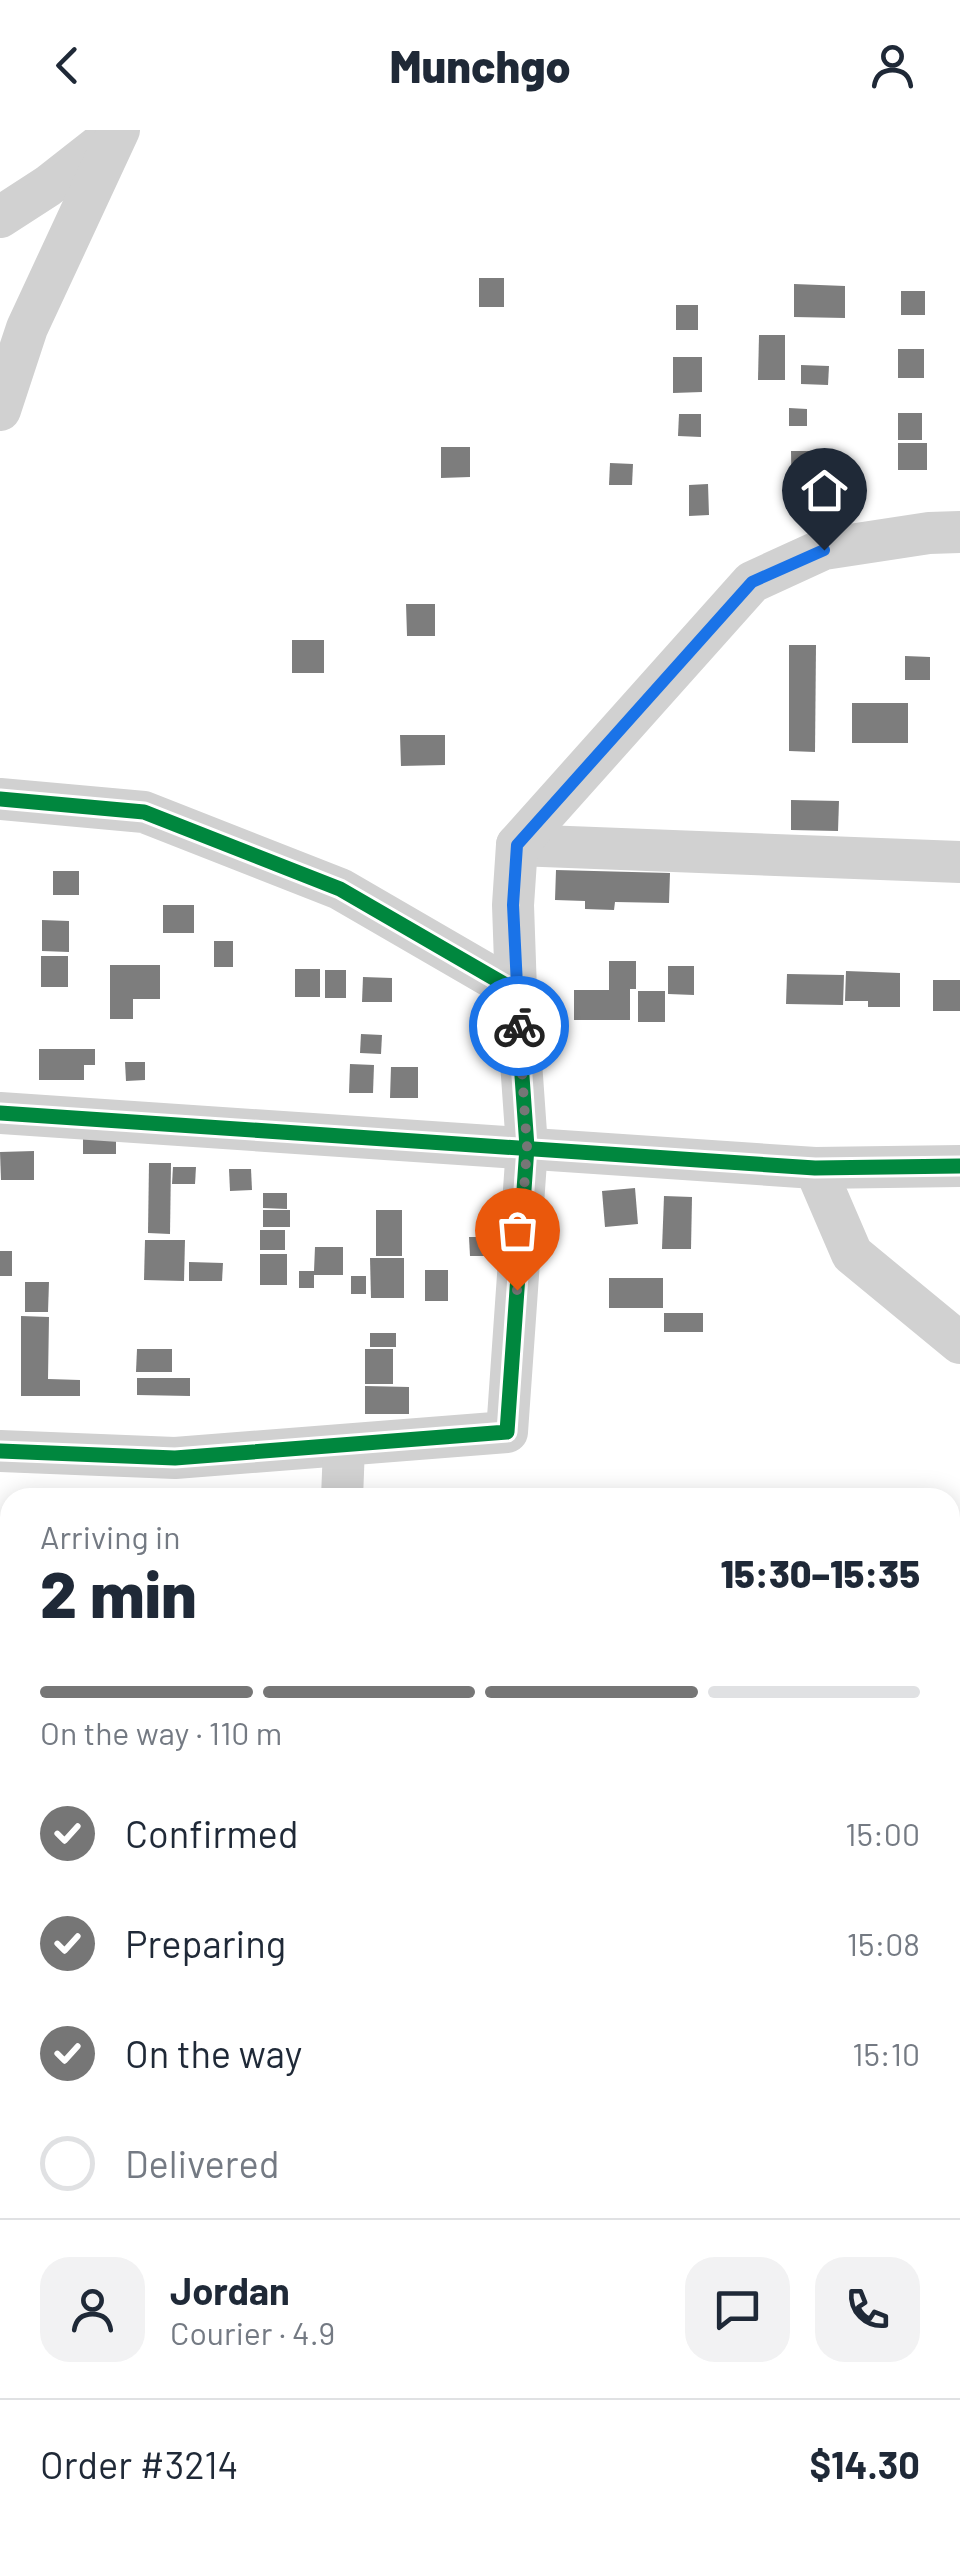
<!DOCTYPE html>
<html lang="en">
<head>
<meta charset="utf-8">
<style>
	:root { --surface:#fff; --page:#f2f2f3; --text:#1f2937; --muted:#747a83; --line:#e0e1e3; --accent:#767676 }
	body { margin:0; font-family:Barlow,sans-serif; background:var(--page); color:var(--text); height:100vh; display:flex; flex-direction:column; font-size:38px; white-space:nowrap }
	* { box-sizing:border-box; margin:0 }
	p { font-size:32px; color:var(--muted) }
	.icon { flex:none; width:55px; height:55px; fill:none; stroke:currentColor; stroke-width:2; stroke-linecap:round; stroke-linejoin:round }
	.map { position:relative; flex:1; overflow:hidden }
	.drawer { position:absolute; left:0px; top:1358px; width:960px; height:1062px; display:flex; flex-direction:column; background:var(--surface); border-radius:30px 30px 0 0; box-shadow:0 5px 25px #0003 }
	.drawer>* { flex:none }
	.pin { position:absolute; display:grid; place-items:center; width:85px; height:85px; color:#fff; margin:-102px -42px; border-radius:50% 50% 50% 0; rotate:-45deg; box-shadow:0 0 10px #0007 }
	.pin .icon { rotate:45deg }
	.courier { position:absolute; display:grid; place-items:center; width:100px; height:100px; margin:-50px; border:8px solid #1a73e8; border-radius:50%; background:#fff; color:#222; box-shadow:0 2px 12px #0007 }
	.headline em { font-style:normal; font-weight:800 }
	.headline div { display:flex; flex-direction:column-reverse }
	.headline { display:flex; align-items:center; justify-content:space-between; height:170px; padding:0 40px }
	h1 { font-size:65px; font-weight:800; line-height:75px }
	.bar { display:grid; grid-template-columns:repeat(4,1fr); gap:15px 10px; align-content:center; height:120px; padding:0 40px }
	.bar i { height:12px; border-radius:8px; background:var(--line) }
	.bar .active { background:var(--accent) }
	.bar p { grid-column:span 4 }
	.line { display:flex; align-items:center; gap:25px; padding:0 40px; border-top:2px solid var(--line) }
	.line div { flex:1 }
	.round { display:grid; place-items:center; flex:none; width:105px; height:105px; border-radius:30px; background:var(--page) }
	ol { padding:0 40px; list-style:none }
	li { display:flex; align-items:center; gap:30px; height:110px }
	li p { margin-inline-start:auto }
	li .icon { padding:10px; border-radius:50%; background:var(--accent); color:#fff; stroke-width:4 }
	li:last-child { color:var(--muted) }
	li i { width:55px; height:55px; border:5px solid var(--line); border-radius:50% }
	header { display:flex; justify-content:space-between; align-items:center; height:130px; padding:0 40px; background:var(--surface); font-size:45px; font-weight:800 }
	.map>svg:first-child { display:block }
	.building { fill:#7d7d7d }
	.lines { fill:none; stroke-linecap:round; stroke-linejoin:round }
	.minor { stroke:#d1d1d1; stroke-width:42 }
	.cycleway-casing { stroke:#fff; stroke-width:21 }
	.cycleway { stroke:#00873e; stroke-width:15 }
	.done { stroke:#767676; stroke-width:10; stroke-dasharray:0 18 }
	.route { stroke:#1a73e8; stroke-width:12 }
</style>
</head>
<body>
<header><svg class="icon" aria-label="back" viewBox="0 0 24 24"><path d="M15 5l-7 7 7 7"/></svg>Munchgo<svg class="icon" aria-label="person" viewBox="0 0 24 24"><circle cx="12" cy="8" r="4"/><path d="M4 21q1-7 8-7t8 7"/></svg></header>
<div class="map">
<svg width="960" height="2419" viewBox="0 0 960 2419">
	<rect width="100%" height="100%" fill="#fff"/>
	<!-- building -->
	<g class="building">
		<rect x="479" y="148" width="25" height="29"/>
		<path d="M794 154 845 156V188L794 187Z"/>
		<rect x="901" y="161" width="24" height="24"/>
		<rect x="676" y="175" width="22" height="25"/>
		<path d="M759 205H785V250H758Z"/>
		<rect x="898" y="219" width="26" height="29"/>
		<path d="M673 227H702V262L673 263Z"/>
		<path d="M801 235 829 236 828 255 801 254Z"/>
		<path d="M789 278 807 279V296H789Z"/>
		<rect x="898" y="283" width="24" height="27"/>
		<path d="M679 284H701V307L678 306Z"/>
		<rect x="898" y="313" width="29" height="27"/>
		<path d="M441 317H470V347L441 348Z"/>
		<path d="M791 321H818V354H841L842 381H792Z"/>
		<path d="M610 333 633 334 632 355H609Z"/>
		<path d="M708 354 709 385 689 386V355Z"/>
		<path d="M406 474H435V506H407Z"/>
		<rect x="292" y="510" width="32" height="33"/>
		<path d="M789 515H816L815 622 789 621Z"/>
		<path d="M905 526 930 527V550H905Z"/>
		<rect x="852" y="573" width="56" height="40"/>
		<path d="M400 605H445V635L401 636Z"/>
		<path d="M791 670 839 671 838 701 791 700Z"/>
		<path d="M556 740 670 743 669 773 615 772 614 780 585 779V771L555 770Z"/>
		<rect x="53" y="741" width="26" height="24"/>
		<rect x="163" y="775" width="31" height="28"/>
		<path d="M42 790 69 791V822L42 821Z"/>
		<rect x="214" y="811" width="19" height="26"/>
		<rect x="41" y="826" width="27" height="31"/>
		<path d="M609 831H636V859H630V890H574V860H609Z"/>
		<path d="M110 835H160V869H133V889H110Z"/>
		<path d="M668 836H694V865L668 864Z"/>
		<rect x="295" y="839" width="25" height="28"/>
		<rect x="325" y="840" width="21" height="28"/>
		<path d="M846 841 900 843V877H868V871H845Z"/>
		<path d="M787 844 844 845 843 875 786 874Z"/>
		<path d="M363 847 392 848V872H362Z"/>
		<rect x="933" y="850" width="27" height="31"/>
		<rect x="638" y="861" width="27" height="31"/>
		<path d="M361 904 382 905 381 924 360 923Z"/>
		<path d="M39 919H95V935H84V950H39Z"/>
		<path d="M125 932H145V950L126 951Z"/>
		<path d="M350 934 374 935 373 963H349Z"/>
		<path d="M391 937H418V968H390Z"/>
		<rect x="83" y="1009" width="33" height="15"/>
		<path d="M34 1021V1050H1L0 1022Z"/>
		<path d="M149 1033H171L170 1104 148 1103Z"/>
		<path d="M173 1037H196L195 1054H172Z"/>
		<path d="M229 1039H251L252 1060 230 1061Z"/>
		<path d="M635 1058 638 1094 605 1097 602 1061Z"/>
		<path d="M263 1063H287V1079L263 1078Z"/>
		<path d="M664 1066 692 1067 691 1119H662Z"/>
		<rect x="263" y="1080" width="27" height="17"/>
		<rect x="376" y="1080" width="26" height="46"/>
		<rect x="260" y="1100" width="25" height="20"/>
		<path d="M469 1107H488V1126H470Z"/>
		<path d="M145 1110H185L184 1151 144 1150Z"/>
		<path d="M315 1117H343V1145H314V1158H299V1141H314Z"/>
		<rect x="0" y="1121" width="12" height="25"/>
		<rect x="260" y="1124" width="27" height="31"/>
		<path d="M370 1128H404V1168H371Z"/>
		<path d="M189 1132 223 1133 222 1151H189Z"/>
		<rect x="425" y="1140" width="23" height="31"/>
		<rect x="351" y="1146" width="15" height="18"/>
		<rect x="609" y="1148" width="54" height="30"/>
		<path d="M25 1152H49L48 1182H25Z"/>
		<rect x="664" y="1183" width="39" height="19"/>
		<path d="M21 1186 49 1187 48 1249 80 1250V1266H21Z"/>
		<rect x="370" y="1203" width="26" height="14"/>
		<path d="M137 1219H172V1242H136Z"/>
		<rect x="365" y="1219" width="28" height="35"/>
		<path d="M137 1248H190V1266L137 1265Z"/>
		<path d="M365 1256 409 1257V1284H365Z"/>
		<rect x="0" y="1838" width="10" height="26"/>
		<rect x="950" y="1919" width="10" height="28"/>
		<rect x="0" y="2062" width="10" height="32"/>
		<rect x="950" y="2301" width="10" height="54"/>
	</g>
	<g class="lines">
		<!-- minor -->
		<g class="minor">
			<path d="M0 87 48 56 113 5"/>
			<path d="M0 280 27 198 119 0"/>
			<path d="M0 669 144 682 340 759 516 861 527 1017 507 1302 175 1328 0 1321"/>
			<path d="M517 715 960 732"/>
			<path d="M516 861 513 775 517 715 752 452 824 419 929 403 960 402"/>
			<path d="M0 983 815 1038 960 1036"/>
			<path d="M815 1038 852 1124 960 1213"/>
			<path d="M342 1368 344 1317"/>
			<path d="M0 1545 10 1546"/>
			<path d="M950 1580H960"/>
			<path d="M0 1750 10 1751"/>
			<path d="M950 1797 960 1798"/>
			<path d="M0 1979H10"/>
			<path d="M950 2020 960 2021"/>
			<path d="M0 2195H10"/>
			<path d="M950 2245H960"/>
			<path d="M326 2410V2419"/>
		</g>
		<!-- cycleway casing -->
		<g class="cycleway-casing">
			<g id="cycleway">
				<path d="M0 669 144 682 340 759 516 861 527 1017 507 1302 175 1328 0 1321"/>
				<path d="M0 983 815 1038 960 1036"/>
			</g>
		</g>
		<!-- cycleway -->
		<use href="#cycleway" class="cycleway"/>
	</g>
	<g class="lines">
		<!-- done -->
		<path class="done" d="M517 1160 527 1017 519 896"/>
		<!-- route -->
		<path class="route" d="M519 896 513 775 517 715 752 452 824 420"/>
	</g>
</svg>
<div class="pin" style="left:517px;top:1160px;background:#ea580c"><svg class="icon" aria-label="bag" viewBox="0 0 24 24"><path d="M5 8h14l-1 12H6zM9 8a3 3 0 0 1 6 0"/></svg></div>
<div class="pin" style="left:824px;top:420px;background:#1f2937"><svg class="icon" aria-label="home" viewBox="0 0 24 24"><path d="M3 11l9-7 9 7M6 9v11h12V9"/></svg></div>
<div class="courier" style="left:519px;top:896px"><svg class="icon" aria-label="bike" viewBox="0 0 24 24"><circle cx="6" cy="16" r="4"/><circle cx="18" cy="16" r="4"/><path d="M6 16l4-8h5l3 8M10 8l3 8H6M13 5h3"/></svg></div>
<section class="drawer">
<div class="headline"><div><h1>2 min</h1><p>Arriving in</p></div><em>15:30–15:35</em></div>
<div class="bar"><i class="active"></i><i class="active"></i><i class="active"></i><i></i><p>On the way · 110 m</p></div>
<ol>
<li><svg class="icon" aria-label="check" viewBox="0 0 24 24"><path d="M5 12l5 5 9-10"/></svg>Confirmed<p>15:00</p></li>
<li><svg class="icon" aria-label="check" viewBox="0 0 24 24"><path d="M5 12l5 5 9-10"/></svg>Preparing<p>15:08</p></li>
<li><svg class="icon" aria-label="check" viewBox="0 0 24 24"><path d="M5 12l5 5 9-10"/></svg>On the way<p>15:10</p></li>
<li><i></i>Delivered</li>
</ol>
<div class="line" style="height:180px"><a class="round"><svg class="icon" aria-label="person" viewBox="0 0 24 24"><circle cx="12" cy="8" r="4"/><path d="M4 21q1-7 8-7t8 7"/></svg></a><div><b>Jordan</b><p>Courier · 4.9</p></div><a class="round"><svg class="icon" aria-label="chat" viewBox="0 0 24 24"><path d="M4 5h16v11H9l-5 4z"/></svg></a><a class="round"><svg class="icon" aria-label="phone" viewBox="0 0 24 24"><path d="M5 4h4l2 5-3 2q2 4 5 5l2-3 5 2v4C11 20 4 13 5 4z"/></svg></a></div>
<div class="line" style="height:130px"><div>Order #3214</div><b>$14.30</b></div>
</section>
</div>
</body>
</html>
